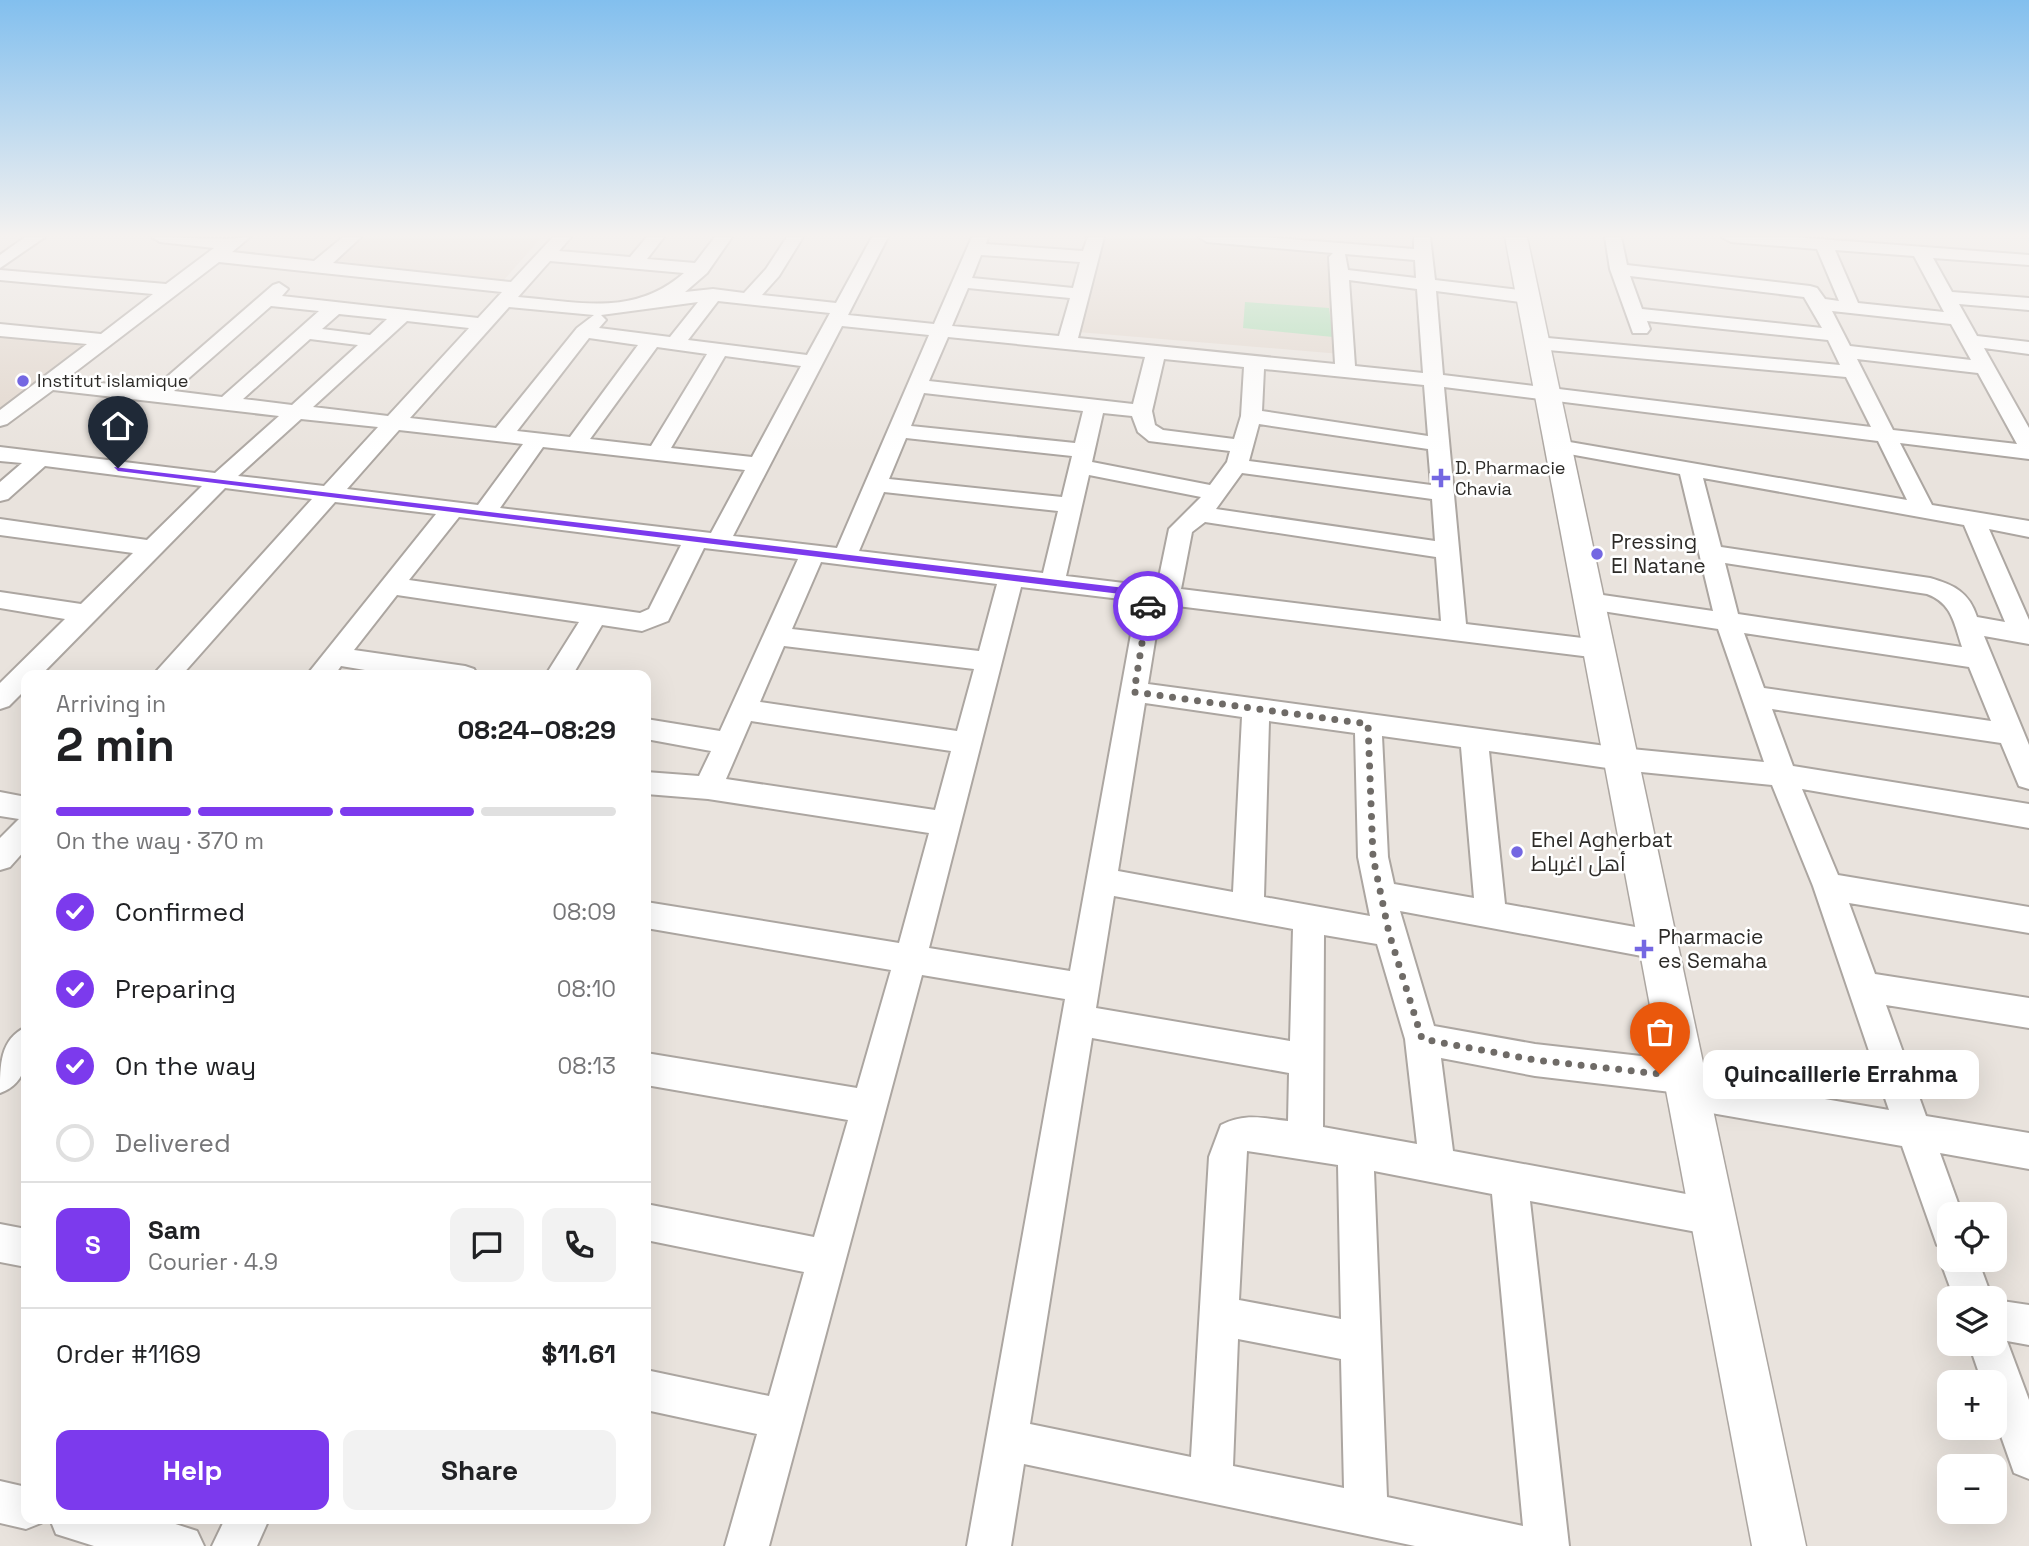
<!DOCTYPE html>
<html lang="en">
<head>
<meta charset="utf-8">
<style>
	:root { --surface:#fff; --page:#f2f2f2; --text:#202124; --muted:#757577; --line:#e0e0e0; --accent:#7c3aed }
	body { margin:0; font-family:"Space Grotesk",Cairo,sans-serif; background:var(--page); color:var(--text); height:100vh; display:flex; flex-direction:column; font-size:26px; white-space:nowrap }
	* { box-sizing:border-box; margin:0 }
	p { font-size:23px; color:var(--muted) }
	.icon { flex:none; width:38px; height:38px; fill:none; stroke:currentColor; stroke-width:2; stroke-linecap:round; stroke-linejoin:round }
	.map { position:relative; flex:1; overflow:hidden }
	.drawer { position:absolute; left:21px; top:670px; width:630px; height:854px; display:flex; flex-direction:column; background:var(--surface); border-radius:14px; box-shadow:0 7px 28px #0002 }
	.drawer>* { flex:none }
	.fabs { position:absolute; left:1937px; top:1202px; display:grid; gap:14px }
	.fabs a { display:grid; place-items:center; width:70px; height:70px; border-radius:14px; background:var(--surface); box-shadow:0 7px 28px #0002; font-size:35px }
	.pin { position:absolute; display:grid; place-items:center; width:60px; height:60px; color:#fff; margin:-72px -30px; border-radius:50% 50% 50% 0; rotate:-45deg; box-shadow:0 0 7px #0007 }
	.pin .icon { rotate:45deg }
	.courier { position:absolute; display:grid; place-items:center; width:70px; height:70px; margin:-35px; border:5px solid #7c3aed; border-radius:50%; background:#fff; color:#222; box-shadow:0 2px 9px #0007 }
	.bubble { position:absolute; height:49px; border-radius:14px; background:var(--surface); box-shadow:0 7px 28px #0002; font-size:23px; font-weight:700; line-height:49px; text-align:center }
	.overview em { font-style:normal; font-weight:700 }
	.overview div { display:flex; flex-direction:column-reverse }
	.overview { display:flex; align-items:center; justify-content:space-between; height:119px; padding:0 35px }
	h1 { font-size:46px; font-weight:700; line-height:52px }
	.bar { display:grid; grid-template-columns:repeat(4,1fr); gap:10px 7px; align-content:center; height:84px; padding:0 35px }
	.bar i { height:9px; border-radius:5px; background:var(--line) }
	.bar .current { background:var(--accent) }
	.bar p { grid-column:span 4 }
	.line { display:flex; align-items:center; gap:18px; padding:0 35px; border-top:2px solid var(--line) }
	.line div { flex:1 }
	.round { display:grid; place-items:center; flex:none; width:74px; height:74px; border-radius:14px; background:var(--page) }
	ol { padding:0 35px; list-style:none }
	li { display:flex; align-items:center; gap:21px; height:77px }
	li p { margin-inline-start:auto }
	li .icon { padding:7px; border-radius:50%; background:var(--accent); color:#fff; stroke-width:4 }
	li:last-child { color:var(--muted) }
	li i { width:38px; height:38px; border:4px solid var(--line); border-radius:50% }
	.cta { display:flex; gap:14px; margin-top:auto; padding:14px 35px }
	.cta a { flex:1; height:80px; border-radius:14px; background:var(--accent); color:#fff; font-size:28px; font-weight:700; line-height:80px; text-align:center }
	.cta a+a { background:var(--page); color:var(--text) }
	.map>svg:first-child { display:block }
	.built { fill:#e1d6cc }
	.green { fill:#a6dbb0 }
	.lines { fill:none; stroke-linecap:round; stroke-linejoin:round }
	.minor-casing { stroke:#aca6a1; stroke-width:4 }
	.tertiary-casing { stroke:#aca6a1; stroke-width:3 }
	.minor { fill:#fff; fill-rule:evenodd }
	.tertiary { fill:#fff; fill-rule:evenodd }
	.route { fill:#7c3aed }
	.done { stroke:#6f6b67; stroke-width:7; stroke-dasharray:0 12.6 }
	.poi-dot { fill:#7467e2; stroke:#fff; stroke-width:2.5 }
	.labels { text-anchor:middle; stroke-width:5; stroke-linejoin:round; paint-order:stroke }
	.far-poi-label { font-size:18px; fill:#2d2b28; stroke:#fff; text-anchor:start }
	.poi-label { font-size:21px; fill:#2d2b28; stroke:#fff; text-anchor:start }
</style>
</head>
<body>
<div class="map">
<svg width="2029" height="1546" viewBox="0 0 2029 1546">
	<rect width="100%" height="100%" fill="#e9e3dd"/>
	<!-- built -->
	<g class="built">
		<path d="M356 237H542L503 281 329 260Z"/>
		<path d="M1099 237H1176L1336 248 1341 354 1078 332Z"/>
		<path d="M0 335 92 344 0 417Z"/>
	</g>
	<!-- green -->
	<path class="green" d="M1245 302 1329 308 1333 337 1243 328Z"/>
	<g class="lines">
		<!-- minor casing -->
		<g class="minor-casing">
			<g id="minor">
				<path d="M25 237H45L0 268V255Z"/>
				<path d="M152 237 227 239 250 237 232 252 314 261 343 237H361L333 263 511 282 553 237H571L559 251 630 257 647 237H664L647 259 695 263 715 237H732L707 273 685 292 713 289 744 293 766 269 787 237H803L779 276 762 295 836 303 872 237H888L848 315 934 324 972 237H988L986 244 1083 251 1088 237H1104L1078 338 1335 364 1329 257 1333 253 1207 242 1199 237H1264L1414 249V237H1430L1435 280 1528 291 1537 297 1528 303 1436 291 1443 375 1871 427 1846 377 1537 349 1527 343 1537 337 1840 365 1828 340 1647 321 1650 329 1647 333H1633L1610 269 1605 237H1621L1627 265 1810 286 1817 288 1825 299 1839 301 1817 249 1731 242 1722 237H1793L2029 255V265L1933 258 1952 292 2029 298V310L1959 304 1977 336 2029 342V354L1984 348 2029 428V459L1900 443 1932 505 2029 521V537L1989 529 2029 620V644L1984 636 2029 745V789L2019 786 2001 743 1772 709 1793 766 2029 804V828L1802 789 1838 875 2029 907V933L1849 903 1875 974 2029 998V1028L1886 1005 1926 1116 2029 1133V1169L1940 1153 1962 1214H1950V1260H1978L1992 1298H1954L1940 1260 1945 1248 1937 1245 1902 1146 1688 1109 1676 1104 1671 1092 1535 1076 1441 1058 1453 1151 1713 1199 1726 1204 1731 1217 1726 1230 1713 1235 1530 1201 1569 1546H1415L1024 1464 1011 1546H967L1065 999 922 975 769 1546H725L757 1434 646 1410V1370L769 1396 804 1272 646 1240V1204L814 1237 848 1120 646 1085V1053L857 1088 891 970 646 928V902L899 943 929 833 708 799 646 794V772L699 776 711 751 646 739V719L720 731 798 559 704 548 668 621 642 631 602 625 572 676H545L579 622 397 595 354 650 465 666 474 669 478 676H401L341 666 334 676H306L436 514 335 502 181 676H152L312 499 225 488 40 676H26V689L9 706 0 709V683L65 619 0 608V592L81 604 133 553 0 535V519L147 540 202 486 45 466 8 499 0 501V482L22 463 0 461V447L215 473 279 416 53 390 7 424 0 426V410L87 344 0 336V324L101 334 153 294 0 280V270L166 284 214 248 160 242ZM1835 250 1914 256 1944 312 1858 303ZM1345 254 1415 260 1416 278 1348 270ZM981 255 1080 262 1073 288 972 278ZM550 261 684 273C634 317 579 302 518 297ZM219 262 502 292 478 318 282 296 288 289 279 283 273 285 153 389 66 379ZM1630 276 1804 297 1822 328 1642 309ZM1349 280 1417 289 1423 373 1355 366ZM968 288 1070 298 1059 336 952 326ZM718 301 830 313 807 355 688 340ZM698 302 670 337 599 328 606 320 601 315ZM271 306 319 311 222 397 174 391ZM509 307 594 315 577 328 496 428 410 418ZM1832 311 1951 324 1971 360 1850 346ZM339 314 387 319 370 335 322 329ZM407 321 469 328 388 416 313 407ZM842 326 929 335 837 548 733 536ZM948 337 1145 357 1133 404 929 381ZM589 338 638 345 570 437 517 431ZM310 339 358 345 292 405 243 399ZM657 347 707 354 651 446 590 439ZM725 356 801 366 752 457 671 448ZM1164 359 1244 367 1241 416 1234 439 1163 430 1155 425 1152 411ZM1857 359 1978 373 2017 444 1893 430ZM1264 369 1424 385 1428 436 1262 411ZM1444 387 1878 441 1907 500 1558 440 1547 446 1558 452 1680 474 1713 611 1589 593 1580 595 1577 601 1580 607 1589 609 1718 629 1764 762 1621 748 1148 684 1161 604 1599 658 1608 655 1612 649 1608 643 1599 640 1466 624ZM924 393 1083 411 1075 443 911 426ZM1103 413 1132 416 1138 432 1149 441 1230 451 1227 462 1210 485 1092 462ZM301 419 378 427 324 486 238 476ZM1259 424 1428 449 1431 485 1249 461ZM399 430 523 444 478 505 347 489ZM906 438 1072 456 1062 497 889 479ZM543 447 745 470 711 533 500 508ZM1242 473 1432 499 1435 541 1216 509ZM1089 475 1201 497 1169 529 1157 587 1066 576ZM1703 478 1964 525 2005 622 1977 617C1969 592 1954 585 1930 578L1721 547ZM884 492 1058 511 1043 573 859 551ZM459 517 681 545 649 609 640 613 409 580ZM1205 522 1436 557 1441 621 1181 589 1192 532ZM821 562 997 584 979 651 792 629ZM1725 563 1927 594C1952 603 1954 623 1962 647L1738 614ZM1021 587 1137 601 1070 971 929 948ZM1744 633 1969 667 1991 721 1764 688ZM784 646 974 669 957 731 760 702ZM1145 703 1242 717 1233 892 1118 871ZM751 721 951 751 935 810 726 779ZM1269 721 1355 733 1358 857 1370 916 1264 897ZM1382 736 1461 747 1474 898 1394 884 1388 857ZM1489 751 1621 770 1772 785 1813 886 1889 1110 1702 1078 1697 1065 1685 1061 1535 1044 1434 1026 1400 911 1658 959 1669 955 1674 945 1669 935 1658 931 1505 904ZM1114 896 1293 929 1290 1041 1096 1008ZM1324 935 1377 944 1405 1039 1417 1144 1323 1127ZM1092 1038 1289 1073 1288 1121C1262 1118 1245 1113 1221 1125L1209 1157 1191 1457 1030 1424ZM1247 1151 1338 1165 1341 1319 1239 1300ZM1374 1171 1492 1194 1523 1526 1387 1497ZM1238 1339 1341 1359 1344 1488 1233 1466Z"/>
				<path d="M0 792 26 797V849L10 867 0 870V838L19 819 0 816Z"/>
				<path d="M26 1027C27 1055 30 1082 0 1093 0 1065 0 1039 26 1027Z"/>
				<path d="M0 1224 26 1229V1267L0 1262Z"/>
				<path d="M1995 1300 2029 1305V1345L2007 1341 2029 1400V1479L2014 1473 1995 1419V1382H1982L1969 1344H1995Z"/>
				<path d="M0 1481 26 1487V1519H43L41 1523 26 1529 0 1523Z"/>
				<path d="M50 1519H160L197 1531 204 1546H94L56 1534Z"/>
				<path d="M225 1519H269L257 1546H212Z"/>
			</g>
		</g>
		<!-- tertiary casing -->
		<g class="tertiary-casing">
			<path id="tertiary" d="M1505 237H1527L1806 1546H1752Z"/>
		</g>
		<!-- minor -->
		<use href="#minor" class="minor"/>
		<!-- tertiary -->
		<use href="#tertiary" class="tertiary"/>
	</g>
	<!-- sky -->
	<linearGradient id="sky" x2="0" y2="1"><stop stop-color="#82bfee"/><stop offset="0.52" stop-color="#f5f2f0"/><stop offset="1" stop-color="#f5f2f0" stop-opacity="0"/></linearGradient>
	<rect width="2029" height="453" fill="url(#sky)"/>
	<!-- route -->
	<path class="route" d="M114 467 1150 591 1155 594 1153 606 1148 609 1143 606 1145 597 118 471Z"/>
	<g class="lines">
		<!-- done -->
		<path class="done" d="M1148 606 1134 692 1368 724 1373 857 1389 933 1422 1039 1535 1060 1660 1074"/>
	</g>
	<!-- markers -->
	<g class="poi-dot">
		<circle cx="23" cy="381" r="7"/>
		<path d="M1437.5 467.5h7v7h7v7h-7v7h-7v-7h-7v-7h7z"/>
		<circle cx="1597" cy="554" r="7"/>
		<circle cx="1517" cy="852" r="7"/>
		<path d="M1640.5 938.5h7v7h7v7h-7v7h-7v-7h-7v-7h7z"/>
	</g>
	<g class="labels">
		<!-- far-poi labels -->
		<g class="far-poi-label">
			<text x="37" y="387">Institut islamique</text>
			<text x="1455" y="474">D. Pharmacie<tspan x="1455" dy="21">Chavia</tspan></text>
		</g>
		<!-- poi labels -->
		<g class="poi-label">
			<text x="1611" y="549">Pressing<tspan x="1611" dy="24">El Natane</tspan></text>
			<text x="1531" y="847">Ehel Agherbat<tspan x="1531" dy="24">أهل اغرباط</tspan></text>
			<text x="1658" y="944">Pharmacie<tspan x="1658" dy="24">es Semaha</tspan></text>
		</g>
	</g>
</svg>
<div class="fabs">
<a><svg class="icon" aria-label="locate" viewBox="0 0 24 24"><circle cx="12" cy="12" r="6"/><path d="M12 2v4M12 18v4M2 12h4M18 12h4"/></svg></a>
<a><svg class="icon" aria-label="layers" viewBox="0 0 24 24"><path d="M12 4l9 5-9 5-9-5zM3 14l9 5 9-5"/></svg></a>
<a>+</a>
<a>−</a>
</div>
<div class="pin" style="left:1660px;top:1074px;background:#ea580c"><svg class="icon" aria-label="bag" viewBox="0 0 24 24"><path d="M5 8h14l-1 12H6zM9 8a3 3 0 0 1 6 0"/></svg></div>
<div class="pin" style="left:118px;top:468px;background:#1f2937"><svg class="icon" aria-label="home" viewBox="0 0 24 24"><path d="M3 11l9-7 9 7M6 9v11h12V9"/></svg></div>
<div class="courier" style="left:1148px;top:606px"><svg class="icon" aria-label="car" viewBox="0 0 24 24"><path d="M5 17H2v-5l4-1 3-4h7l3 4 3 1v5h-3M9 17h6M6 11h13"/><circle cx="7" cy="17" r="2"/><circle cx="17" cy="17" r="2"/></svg></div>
<div class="bubble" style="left:1703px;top:1050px;width:276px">Quincaillerie Errahma</div>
<section class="drawer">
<div class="overview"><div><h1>2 min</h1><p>Arriving in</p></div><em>08:24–08:29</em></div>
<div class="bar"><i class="current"></i><i class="current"></i><i class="current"></i><i></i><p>On the way · 370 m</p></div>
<ol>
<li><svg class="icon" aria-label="check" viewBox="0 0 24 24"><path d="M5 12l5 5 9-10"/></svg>Confirmed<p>08:09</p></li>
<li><svg class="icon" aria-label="check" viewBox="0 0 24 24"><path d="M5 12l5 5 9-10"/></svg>Preparing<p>08:10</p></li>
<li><svg class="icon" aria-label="check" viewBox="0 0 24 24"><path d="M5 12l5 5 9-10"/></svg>On the way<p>08:13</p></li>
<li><i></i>Delivered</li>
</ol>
<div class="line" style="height:126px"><b class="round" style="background:var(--accent);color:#fff">S</b><div><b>Sam</b><p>Courier · 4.9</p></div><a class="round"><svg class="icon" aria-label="chat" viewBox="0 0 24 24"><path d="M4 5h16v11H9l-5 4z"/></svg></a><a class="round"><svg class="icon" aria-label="phone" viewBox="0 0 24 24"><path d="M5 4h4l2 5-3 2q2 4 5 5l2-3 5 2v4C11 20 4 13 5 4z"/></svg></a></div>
<div class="line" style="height:91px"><div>Order #1169</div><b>$11.61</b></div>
<div class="cta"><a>Help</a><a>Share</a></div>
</section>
</div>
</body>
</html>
